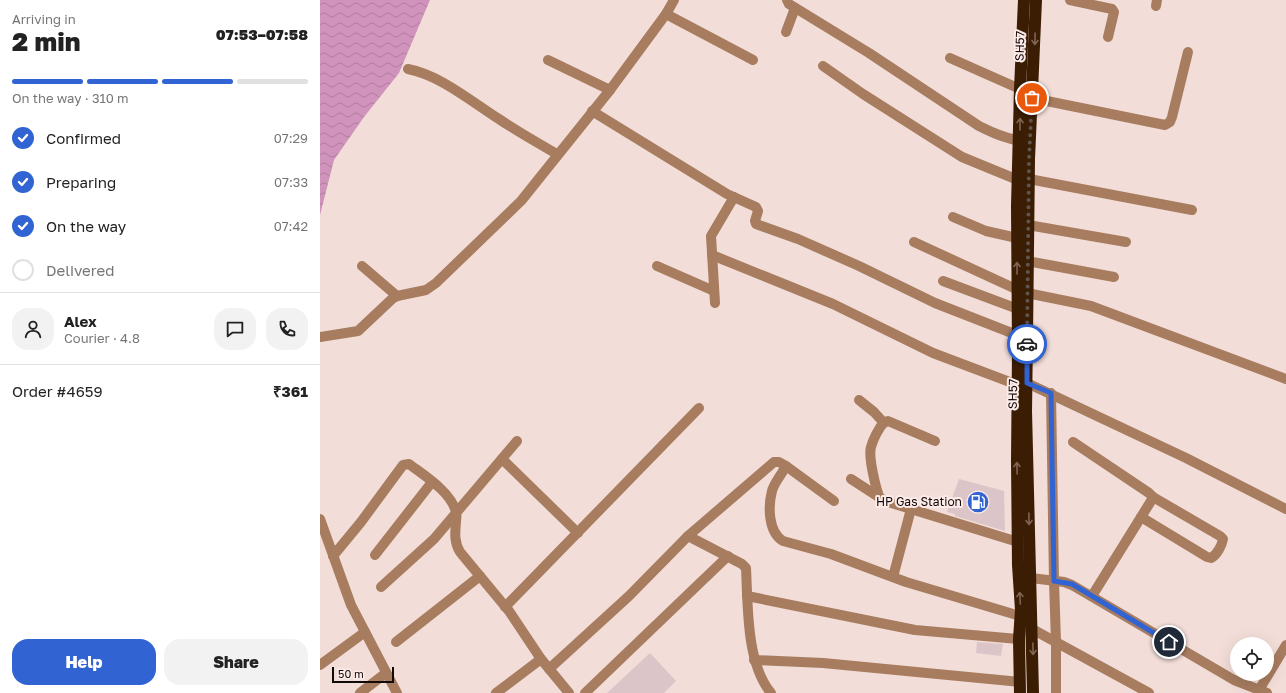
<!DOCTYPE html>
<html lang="en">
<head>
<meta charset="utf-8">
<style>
	:root { --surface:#fff; --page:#f2f2f2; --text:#222; --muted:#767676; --line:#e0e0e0; --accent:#3163d2 }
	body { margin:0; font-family:"Golos Text",sans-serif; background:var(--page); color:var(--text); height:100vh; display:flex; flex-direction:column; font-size:15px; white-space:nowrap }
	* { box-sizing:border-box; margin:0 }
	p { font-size:13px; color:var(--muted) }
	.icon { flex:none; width:22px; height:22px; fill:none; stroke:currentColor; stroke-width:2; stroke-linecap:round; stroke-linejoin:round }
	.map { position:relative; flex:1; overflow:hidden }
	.side { display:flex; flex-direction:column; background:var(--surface); width:320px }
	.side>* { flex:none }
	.tools { position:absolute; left:910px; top:637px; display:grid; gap:8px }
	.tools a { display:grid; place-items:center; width:44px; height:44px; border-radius:50%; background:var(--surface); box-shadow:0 4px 16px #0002; font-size:20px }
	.scale { position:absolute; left:12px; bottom:10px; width:62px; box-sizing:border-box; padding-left:4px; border:2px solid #110a09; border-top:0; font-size:11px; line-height:14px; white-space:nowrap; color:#110a09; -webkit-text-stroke:3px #fcebe8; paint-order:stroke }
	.pin { position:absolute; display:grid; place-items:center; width:34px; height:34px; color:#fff; margin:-17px; border:2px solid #fff; border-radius:50%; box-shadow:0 1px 4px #0007 }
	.courier { position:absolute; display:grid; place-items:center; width:40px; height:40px; margin:-20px; border:3px solid #3163d2; border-radius:50%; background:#fff; color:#222; box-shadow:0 1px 5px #0007 }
	.head em { font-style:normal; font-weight:800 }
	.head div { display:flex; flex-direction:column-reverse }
	.head { display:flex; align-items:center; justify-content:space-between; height:68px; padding:0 12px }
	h1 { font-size:26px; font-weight:800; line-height:30px }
	.bar { display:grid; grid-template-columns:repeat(4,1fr); gap:6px 4px; align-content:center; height:48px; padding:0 12px }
	.bar i { height:5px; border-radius:3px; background:var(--line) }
	.bar .current { background:var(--accent) }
	.bar p { grid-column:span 4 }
	.line { display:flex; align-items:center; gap:10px; padding:0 12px; border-top:1px solid var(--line) }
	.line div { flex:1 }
	.round { display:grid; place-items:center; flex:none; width:42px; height:42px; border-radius:16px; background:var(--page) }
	ol { padding:0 12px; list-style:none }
	li { display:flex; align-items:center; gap:12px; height:44px }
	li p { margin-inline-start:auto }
	li .icon { padding:4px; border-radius:50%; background:var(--accent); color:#fff; stroke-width:4 }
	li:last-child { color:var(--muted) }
	li i { width:22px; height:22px; border:2px solid var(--line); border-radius:50% }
	.action { display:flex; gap:8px; margin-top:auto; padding:8px 12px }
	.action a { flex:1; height:46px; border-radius:16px; background:var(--accent); color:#fff; font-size:16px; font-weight:800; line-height:46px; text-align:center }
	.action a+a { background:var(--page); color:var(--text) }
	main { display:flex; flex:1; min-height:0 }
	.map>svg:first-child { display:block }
	.water { fill:url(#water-waves) }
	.building { fill:#dbc5c9 }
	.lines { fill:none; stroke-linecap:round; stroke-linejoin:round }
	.minor { stroke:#a77c5f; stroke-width:10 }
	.highway { stroke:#3b1d03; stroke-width:12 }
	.oneway { stroke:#7f6553 }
	.done { stroke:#605451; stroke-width:4; stroke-dasharray:0 7.2 }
	.route { stroke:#3163d2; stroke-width:5 }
	.labels { text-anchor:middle; stroke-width:4; stroke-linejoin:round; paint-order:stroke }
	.street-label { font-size:12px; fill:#110a09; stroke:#fcebe8 }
	.poi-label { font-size:12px; fill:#110a09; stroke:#fcebe8; text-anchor:end }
</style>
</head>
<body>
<main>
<section class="side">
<div class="head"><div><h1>2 min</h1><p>Arriving in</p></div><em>07:53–07:58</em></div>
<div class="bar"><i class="current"></i><i class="current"></i><i class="current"></i><i></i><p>On the way · 310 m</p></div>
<ol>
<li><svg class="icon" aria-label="check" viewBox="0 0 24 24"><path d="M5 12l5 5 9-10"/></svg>Confirmed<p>07:29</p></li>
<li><svg class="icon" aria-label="check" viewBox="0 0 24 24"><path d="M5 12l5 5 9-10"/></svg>Preparing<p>07:33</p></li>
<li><svg class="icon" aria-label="check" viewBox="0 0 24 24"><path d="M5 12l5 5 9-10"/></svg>On the way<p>07:42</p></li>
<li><i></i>Delivered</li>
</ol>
<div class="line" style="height:72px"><a class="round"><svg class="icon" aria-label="person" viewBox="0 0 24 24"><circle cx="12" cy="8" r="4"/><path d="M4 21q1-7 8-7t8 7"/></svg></a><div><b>Alex</b><p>Courier · 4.8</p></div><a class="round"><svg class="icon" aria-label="chat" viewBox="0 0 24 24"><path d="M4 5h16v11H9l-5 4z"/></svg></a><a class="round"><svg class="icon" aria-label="phone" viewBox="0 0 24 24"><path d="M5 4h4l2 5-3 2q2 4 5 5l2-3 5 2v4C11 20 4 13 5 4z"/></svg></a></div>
<div class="line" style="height:52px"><div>Order #4659</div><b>₹361</b></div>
<div class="action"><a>Help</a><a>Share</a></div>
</section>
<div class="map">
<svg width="966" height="693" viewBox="0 0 966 693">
	<defs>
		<pattern id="water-waves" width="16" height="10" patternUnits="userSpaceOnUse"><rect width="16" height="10" fill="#d093bc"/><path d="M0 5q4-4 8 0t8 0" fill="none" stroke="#b27da0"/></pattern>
	</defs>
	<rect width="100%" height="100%" fill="#f2ddd8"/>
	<!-- water -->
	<path class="water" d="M0 0H110L79 73 44 117 14 160 0 215Z"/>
	<!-- building -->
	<g class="building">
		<path d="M639 479 684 491 685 531 635 516V514L627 512Z"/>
		<path d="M657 642 683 644 681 656 656 653Z"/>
		<path d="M330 653 356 681 344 693H287Z"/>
	</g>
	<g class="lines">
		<!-- minor -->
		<g class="minor">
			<path d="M467 0 469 4 549 53 659 126C673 133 690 141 706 141"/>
			<path d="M750 0 792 9 794 12 788 37"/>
			<path d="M836 6 837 0"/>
			<path d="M346 14 433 60"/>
			<path d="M466 32 475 8"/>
			<path d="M630 58 700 89"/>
			<path d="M228 60 290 90"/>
			<path d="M503 66 543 94 642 157 698 180"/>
			<path d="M88 69C120 75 152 102 179 119 198 132 218 143 237 154"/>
			<path d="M712 98 845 125 850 122 852 117 868 52"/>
			<path d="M272 111 407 194 436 207 438 211 435 221 436 224 478 239 539 266 615 303 697 335"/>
			<path d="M709 179 872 210"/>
			<path d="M633 217 666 231 697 238"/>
			<path d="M708 225 806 242"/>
			<path d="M594 242 698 290"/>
			<path d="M392 255 513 304 613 353 698 385"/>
			<path d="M707 261 794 277"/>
			<path d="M42 266 77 296"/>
			<path d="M337 266 394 291"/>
			<path d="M623 281 698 309"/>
			<path d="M707 293 771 306 966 379"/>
			<path d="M395 303 391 236 414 197"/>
			<path d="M0 337 38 331 72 299 77 296 106 290 116 283 201 201 290 90 346 14 354 0"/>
			<path d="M707 383 866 458 966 509"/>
			<path d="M731 393 734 581 736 642V693"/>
			<path d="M539 400 554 412 564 423"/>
			<path d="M753 442 829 493 833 497 831 501 772 596"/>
			<path d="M182 459 258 533"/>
			<path d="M466 466C462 474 454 483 452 491 448 506 448 532 463 541L511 554 586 582 700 616"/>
			<path d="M531 479 565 501 698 542"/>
			<path d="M560 499C556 489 548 457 551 447 553 439 559 428 564 422L568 421 615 441"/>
			<path d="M821 517 887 557 891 558C897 555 902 545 903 539L900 536 833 497"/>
			<path d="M0 519 31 605 77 693"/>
			<path d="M368 536 422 564 426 568C428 605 426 663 451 693"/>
			<path d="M55 555 112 482"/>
			<path d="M13 556 41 522 83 465 89 464C105 476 131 492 136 512 137 515 136 519 136 522 135 533 134 542 140 552L189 611 221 659 249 693"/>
			<path d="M573 577 591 509"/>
			<path d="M711 578 744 582 752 585 914 680 947 693"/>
			<path d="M61 587 114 539 197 441"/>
			<path d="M427 596 595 630 699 639"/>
			<path d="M185 607 379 408"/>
			<path d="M712 629 829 693"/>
			<path d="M76 642 160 576"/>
			<path d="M434 660 503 663 700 682"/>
			<path d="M0 665 45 632"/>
			<path d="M229 669 309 596 368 536 454 462H459L466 466 514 501"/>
			<path d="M939 690 966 645"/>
			<path d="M40 693 66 673"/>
			<path d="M176 693 221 659"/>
			<path d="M265 693 408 556"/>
		</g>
		<!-- highway -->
		<g class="highway">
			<path d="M700 693 699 639 701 610 698 565 697 461 698 351 697 206 700 89 704 0"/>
			<path d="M713 693 706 411 707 337 709 159 716 0"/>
		</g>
	</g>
	<!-- one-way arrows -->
	<defs><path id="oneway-shaft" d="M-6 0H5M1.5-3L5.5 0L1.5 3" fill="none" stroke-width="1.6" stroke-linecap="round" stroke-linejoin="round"/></defs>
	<g class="oneway">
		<use href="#oneway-shaft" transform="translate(715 39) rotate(91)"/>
		<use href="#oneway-shaft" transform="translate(700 124) rotate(-89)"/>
		<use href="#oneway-shaft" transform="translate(697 268) rotate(-90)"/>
		<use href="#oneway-shaft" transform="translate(697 468) rotate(-91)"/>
		<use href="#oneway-shaft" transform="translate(709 519) rotate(89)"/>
		<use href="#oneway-shaft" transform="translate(700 598) rotate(-93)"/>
		<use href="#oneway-shaft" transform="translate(713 649) rotate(89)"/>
	</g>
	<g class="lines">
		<!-- done -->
		<path class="done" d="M707 344 709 159 712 98"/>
		<!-- route -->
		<path class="route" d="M707 344V383L731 393 734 581 752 584 849 642"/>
	</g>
	<!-- icons -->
	<defs>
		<g id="fuel-disc" transform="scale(1.15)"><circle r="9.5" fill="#3163d2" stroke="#fcebe8"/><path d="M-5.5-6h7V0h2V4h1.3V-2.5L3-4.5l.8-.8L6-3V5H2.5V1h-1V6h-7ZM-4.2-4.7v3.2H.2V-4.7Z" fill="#fff"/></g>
	</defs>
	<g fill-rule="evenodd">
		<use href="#fuel-disc" x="658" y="502"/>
	</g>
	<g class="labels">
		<!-- street labels -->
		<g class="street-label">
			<text transform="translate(700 46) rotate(-88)" y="4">SH57</text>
			<text transform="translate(693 394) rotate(-89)" y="4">SH57</text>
		</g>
		<!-- poi labels -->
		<g class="poi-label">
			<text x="642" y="506">HP Gas Station</text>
		</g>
	</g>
</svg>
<div class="tools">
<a><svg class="icon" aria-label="locate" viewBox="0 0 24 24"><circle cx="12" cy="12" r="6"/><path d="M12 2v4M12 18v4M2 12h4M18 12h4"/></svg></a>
</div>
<div class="scale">50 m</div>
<div class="pin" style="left:712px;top:98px;background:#ea580c"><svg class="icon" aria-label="bag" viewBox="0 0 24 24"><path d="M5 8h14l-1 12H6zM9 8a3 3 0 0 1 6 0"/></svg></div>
<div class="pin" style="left:849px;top:642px;background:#1f2937"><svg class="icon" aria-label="home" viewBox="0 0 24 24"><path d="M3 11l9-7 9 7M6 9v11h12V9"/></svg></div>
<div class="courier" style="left:707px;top:344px"><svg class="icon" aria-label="car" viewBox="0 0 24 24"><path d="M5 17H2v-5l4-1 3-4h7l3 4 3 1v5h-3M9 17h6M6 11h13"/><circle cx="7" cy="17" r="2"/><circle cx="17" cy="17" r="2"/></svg></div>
</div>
</main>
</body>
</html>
